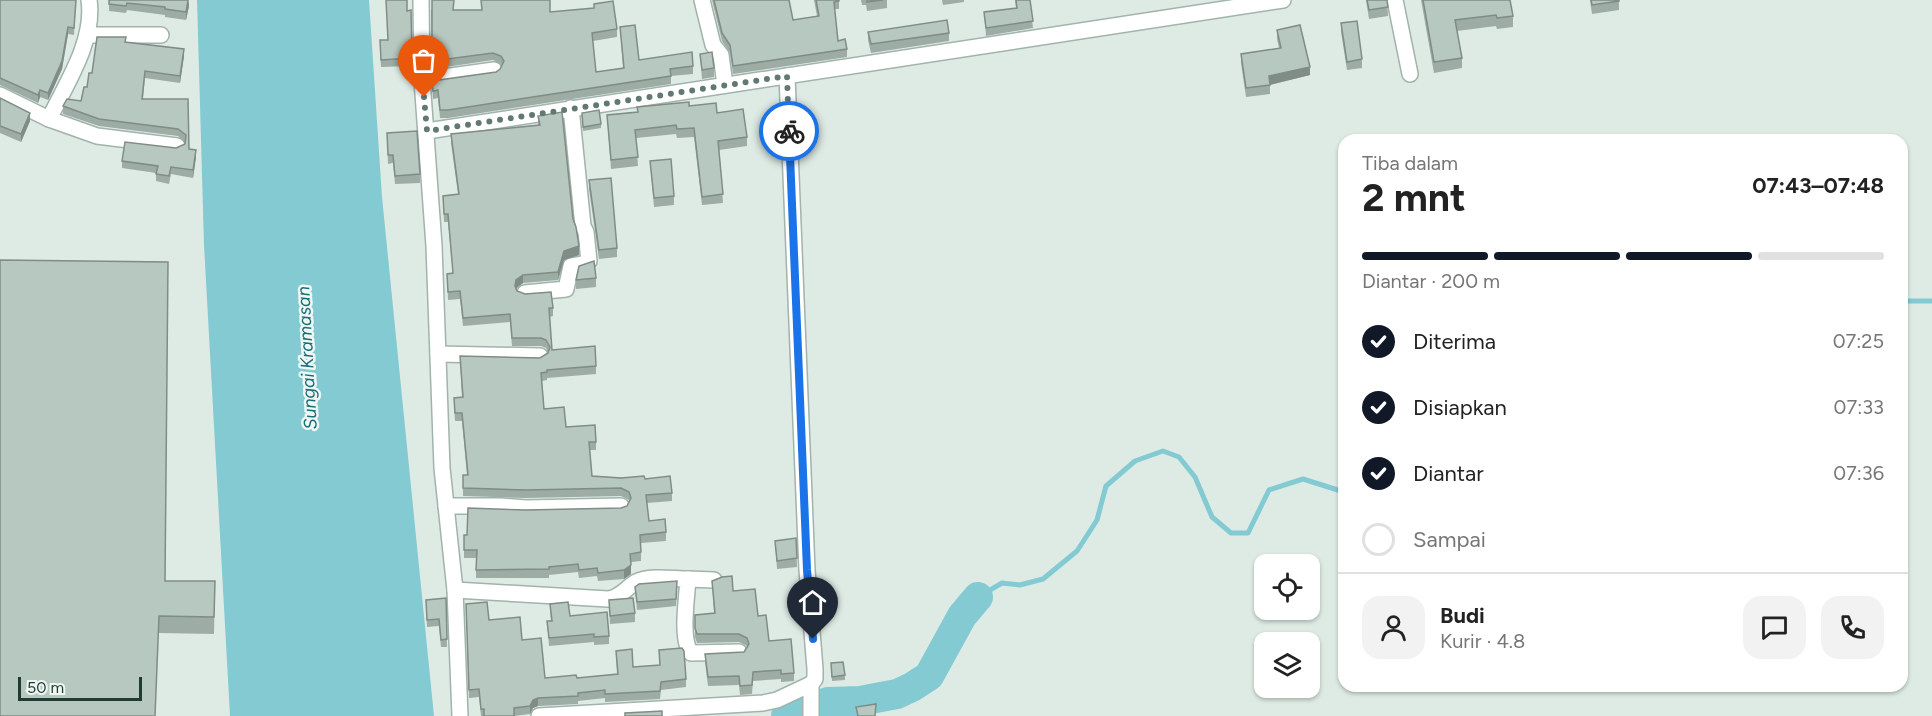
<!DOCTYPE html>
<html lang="id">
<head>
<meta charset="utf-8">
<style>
	:root { --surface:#fff; --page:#f2f2f2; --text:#222; --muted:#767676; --line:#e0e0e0; --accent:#111827 }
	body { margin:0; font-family:Figtree,sans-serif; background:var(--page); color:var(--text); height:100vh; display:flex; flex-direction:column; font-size:22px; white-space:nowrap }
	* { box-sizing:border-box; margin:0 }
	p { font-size:20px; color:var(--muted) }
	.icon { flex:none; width:33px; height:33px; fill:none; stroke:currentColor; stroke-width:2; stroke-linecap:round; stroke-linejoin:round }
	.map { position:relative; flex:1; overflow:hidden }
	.details { position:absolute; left:1338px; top:134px; width:570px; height:558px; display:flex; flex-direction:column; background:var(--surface); border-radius:18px; box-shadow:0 2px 4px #0004 }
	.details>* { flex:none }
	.fabs { position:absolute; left:1254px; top:554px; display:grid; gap:12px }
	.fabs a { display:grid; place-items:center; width:66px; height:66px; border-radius:12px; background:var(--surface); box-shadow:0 2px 4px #0004; font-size:30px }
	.scale { position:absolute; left:18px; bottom:15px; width:124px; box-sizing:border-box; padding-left:6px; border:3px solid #1f3b32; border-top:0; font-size:16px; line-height:21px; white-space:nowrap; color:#1f3b32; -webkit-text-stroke:4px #eff7f3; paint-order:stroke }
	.pin { position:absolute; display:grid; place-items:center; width:51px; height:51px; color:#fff; margin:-62px -26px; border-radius:50% 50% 50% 0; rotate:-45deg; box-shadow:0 0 6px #0007 }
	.pin .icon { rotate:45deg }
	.courier { position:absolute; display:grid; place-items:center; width:60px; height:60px; margin:-30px; border:4px solid #1a73e8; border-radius:50%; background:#fff; color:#222; box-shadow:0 2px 8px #0007 }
	.head em { font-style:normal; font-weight:700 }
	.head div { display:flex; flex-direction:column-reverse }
	.head { display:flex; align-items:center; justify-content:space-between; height:102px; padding:0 24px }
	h1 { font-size:39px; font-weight:700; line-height:45px }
	.bar { display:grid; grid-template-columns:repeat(4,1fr); gap:9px 6px; align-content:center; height:72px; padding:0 24px }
	.bar i { height:8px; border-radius:4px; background:var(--line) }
	.bar .selected { background:var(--accent) }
	.bar p { grid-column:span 4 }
	.line { display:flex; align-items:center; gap:15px; padding:0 24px; border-top:2px solid var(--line) }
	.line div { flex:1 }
	.round { display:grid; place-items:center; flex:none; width:63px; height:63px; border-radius:18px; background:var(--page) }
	ol { padding:0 24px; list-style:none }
	li { display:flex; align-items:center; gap:18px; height:66px }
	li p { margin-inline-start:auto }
	li .icon { padding:6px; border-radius:50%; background:var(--accent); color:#fff; stroke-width:4 }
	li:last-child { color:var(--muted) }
	li i { width:33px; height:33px; border:3px solid var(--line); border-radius:50% }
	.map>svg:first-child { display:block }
	.water { fill:#83cad3 }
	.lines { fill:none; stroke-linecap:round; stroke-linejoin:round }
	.stream { stroke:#83cad3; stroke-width:5 }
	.river { stroke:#83cad3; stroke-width:30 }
	.street-casing { stroke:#a1b3ac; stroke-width:18 }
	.street { stroke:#fff; stroke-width:15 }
	.wall { fill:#9daca5 }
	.shaded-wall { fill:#808c86 }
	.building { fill:#b7c8c0; stroke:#808c86; stroke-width:1.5 }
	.done { stroke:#627971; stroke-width:6; stroke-dasharray:0 10.8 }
	.route { stroke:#1a73e8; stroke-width:8 }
	.labels { text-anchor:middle; stroke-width:5; stroke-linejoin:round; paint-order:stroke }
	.water-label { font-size:18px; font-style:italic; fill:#176d79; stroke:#eff7f3 }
</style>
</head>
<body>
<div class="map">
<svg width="1932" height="716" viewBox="0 0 1932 716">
	<rect width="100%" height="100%" fill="#deebe5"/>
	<!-- water -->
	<path class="water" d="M197 0H369L382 197 434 716H230L204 245Z"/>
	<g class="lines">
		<!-- stream -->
		<g class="stream">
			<path d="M1902 301H1932"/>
			<path d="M978 597 1002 583 1020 585 1043 579 1077 551 1097 520 1106 486 1135 461 1163 451 1179 457 1195 477 1212 517 1231 533H1248L1269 490 1303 479 1344 492"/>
		</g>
		<!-- river -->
		<path class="river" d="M786 716 800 713 828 702 860 701 897 694 912 687 929 676 962 616 978 597"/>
		<!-- street casing -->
		<g class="street-casing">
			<g id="street">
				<path d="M421 0 422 80 434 246 442 468 455 590 460 716"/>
				<path d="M702 0 713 45 721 55 725 85"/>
				<path d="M1395 0 1410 74"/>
				<path d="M87 35H161"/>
				<path d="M787 76 807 570 815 669V679L811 684V716"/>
				<path d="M422 80 494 70"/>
				<path d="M0 95 49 119 97 136 177 146"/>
				<path d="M49 119C66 84 95 41 89 0"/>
				<path d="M427 131 1283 0"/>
				<path d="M525 293 566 289 571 266 587 263 589 261 586 232 583 226 571 108"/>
				<path d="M438 354 540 356"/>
				<path d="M446 506H500L526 508 621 506"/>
				<path d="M688 579 714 580"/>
				<path d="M455 590 608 599C620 598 626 588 636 582 650 575 673 579 688 579 687 597 680 639 691 653L739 652"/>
				<path d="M539 716 763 703 777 700 811 684"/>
			</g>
		</g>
		<!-- street -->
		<use href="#street" class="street"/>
	</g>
	<!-- wall -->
	<g class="wall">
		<path d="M0 0H76L74 35 68 34 62 69 48 100 40 97 38 103 0 85Z"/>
		<path d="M109 0 189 6 186 20 165 17V15L127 10 126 13 109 11Z"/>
		<path d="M712 0H789L793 20 817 16 814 0H839V9H834L838 41 847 49V57L733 74 730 53 722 41Z"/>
		<path d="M861 0H887V8L867 11 866 5H862Z"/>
		<path d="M942 0H964V2L943 5Z"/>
		<path d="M1015 0H1030L1033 28 986 36 984 12 1016 8Z"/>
		<path d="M1366 0H1387L1388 16 1369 19Z"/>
		<path d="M1421 0H1510L1513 16V27L1497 29 1496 26 1457 31 1462 58V68L1434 73Z"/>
		<path d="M1590 0H1619V10L1592 14Z"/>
		<path d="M411 10 412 66 381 67 380 48 388 40 407 11Z"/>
		<path d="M431 10 550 12 617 29V37L593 41 596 72 623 68 620 27 639 60 693 66V74L671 76V84L448 118H440L438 98 433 99 432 81 496 72 500 69 502 65 501 64 493 60 432 69Z"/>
		<path d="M1341 23 1362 59V68L1347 70 1341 32Z"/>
		<path d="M1277 30 1310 75 1270 85V94L1246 97 1241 63V54L1279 48 1277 39Z"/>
		<path d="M868 32 949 33V41L871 53 868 40Z"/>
		<path d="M126 42 184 56 180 83 145 78 143 99H188L189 149 196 157 193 178 171 174 169 184 156 181V173L122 168V161L176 148 185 144V142L178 136 99 126 63 114V106L81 101 92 73Z"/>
		<path d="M700 54 714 68V77L702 79Z"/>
		<path d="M0 98 30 121 21 142 0 133Z"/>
		<path d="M689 106 717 113 747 137V146L719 150 723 203 702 205 694 137 677 138 676 134 636 138 638 166 611 169 607 115 637 112V107Z"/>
		<path d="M538 116 573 219 579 255 564 260 558 280 523 283 516 289 517 291 553 308V316L549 317 552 350 596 366V374L547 378V380L542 381 544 409 566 427 596 442V450H590L592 476 645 479 672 493V501L647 503 649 521 666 532V541L641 543V561L631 562V574L624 579 598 581 597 576 579 578 578 572 549 575V578H476V558H464V535H467L526 510 621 508 627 506 629 500 621 496 526 498 463 496V475H467L462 421H455L454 406V398L462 397 460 356 540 358 548 353 546 348 541 346H512L510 322 463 326 460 299 448 300 447 274 453 273 448 222H444L443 196 458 194 451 143V134L538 125Z"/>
		<path d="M582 117 601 124V128L583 131Z"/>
		<path d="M387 133 420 174V183L395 184 393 163 388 164Z"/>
		<path d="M650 161 674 196V205L654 207Z"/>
		<path d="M589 180 617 248V257L599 259 589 189Z"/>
		<path d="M596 278V287L576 289V280Z"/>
		<path d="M796 538 797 567 777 569 775 541Z"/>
		<path d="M165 581H215L214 634 159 633 0 716Z"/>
		<path d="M712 581 733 591 758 616 769 641 794 673V681L781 682V679L753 681 752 694 740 695 739 685 708 686 705 662V654L744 652 747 646 739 642 697 643 695 637V615L714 613Z"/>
		<path d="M635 587 677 588 676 606 637 610Z"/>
		<path d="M446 598 447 647H441L439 626 427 627 426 600Z"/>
		<path d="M609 600 635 613V622L610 624Z"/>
		<path d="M466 604 489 620 522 640 545 678H577L617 674 616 651 633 667 660 665 659 650 686 679V687L661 690 660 699 605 702V698L578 701V704L538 706 533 708 530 714 514 716H481L479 697 469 698Z"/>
		<path d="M550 604 570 616 609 636V644L594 645V642L549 646 547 621H551Z"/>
		<path d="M831 668 845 675V680L832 681Z"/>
	</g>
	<!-- shaded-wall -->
	<g class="shaded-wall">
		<path d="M189 0V6L186 20V12Z"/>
		<path d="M68 27V34L62 69 48 100V93Z"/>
		<path d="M184 49V56L180 83V76Z"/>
		<path d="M1310 67V75L1269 85V76Z"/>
		<path d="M40 90V97L38 103V95Z"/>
		<path d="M30 113V121L21 142V134Z"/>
		<path d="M196 150V157L193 178V170Z"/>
		<path d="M579 246V255L564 260 558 280V272L564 251Z"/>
		<path d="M523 275V283L516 288 515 286 516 280Z"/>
		<path d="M631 565V574L624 579V570Z"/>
		<path d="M538 698V706L533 708 530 714V706L533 700Z"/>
	</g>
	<!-- building -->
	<g class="building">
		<path d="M0 0H76L74 28 68 27 62 61 48 93 40 90 38 95 0 78Z"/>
		<path d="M109 0H188L186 12 165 9V7L127 3 126 6 109 4Z"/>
		<path d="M386 0H407V11L411 10 412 58 381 60 380 40H388Z"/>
		<path d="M432 0H454L453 10H482L481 0H550V12L594 8V4L613 1 617 29 592 33 596 72 624 68 620 27 635 25 639 60 692 52 693 66 670 69 671 76 448 110H440L438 90 433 91 432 81 496 72 500 69 504 61 501 56 493 53 432 61Z"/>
		<path d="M714 0H789L793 20 819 16 816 0H839V1L834 2 838 41 845 39 847 49 733 66 730 45 722 33Z"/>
		<path d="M867 0H883L867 2Z"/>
		<path d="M1016 0H1030L1033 21 986 28 984 12 1017 8Z"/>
		<path d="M1367 0H1387L1388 7 1369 10Z"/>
		<path d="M1423 0H1510L1513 16 1497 18 1496 15 1455 20 1462 58 1434 62Z"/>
		<path d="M1591 0H1619V1L1592 5Z"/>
		<path d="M947 20 949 33 871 44 868 32Z"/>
		<path d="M1357 21 1362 59 1347 62 1341 23Z"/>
		<path d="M1300 25 1310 67 1269 76 1270 85 1246 88 1241 54 1281 48 1277 30Z"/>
		<path d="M97 37H126L125 42 184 49 180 76 145 71 142 99H188L189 149 196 150 193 170 171 167 169 176 156 174 158 166 122 161 125 142 176 148 185 144 186 135 178 129 99 119 63 106 67 99 81 101 84 87H87L89 73H92Z"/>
		<path d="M712 52 714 68 702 70 700 54Z"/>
		<path d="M0 98 30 113 21 134 0 126Z"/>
		<path d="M689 102V106L716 103 717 113 743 109 747 137 718 141 723 194 702 197 694 128 677 129 676 125 635 130 638 157 611 160 607 115 638 112 637 107Z"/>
		<path d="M599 110 601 124 583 127 582 113Z"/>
		<path d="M562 112 573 219 576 227 579 246 564 251 558 272 523 275 516 280 515 286 517 291 525 294 551 292 553 308H549L552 350 595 346 596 366 547 370V372L541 373 544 409 564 407 566 427 595 425 596 442H589L592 476 621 478 644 476 645 479 670 476 672 493 646 495 649 521 665 519 666 532 640 535 641 552 630 554 631 565 624 570 598 573 597 568 579 570 578 564 549 567V569L476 570 477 550H464V535H467L468 508 526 510 621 508 627 506 631 498 629 492 621 488 526 490 463 488V475H468L462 413H455L454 398 463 397 460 356 540 358 548 353 550 347 546 340 541 338H512L510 314 463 318 460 291 448 292 447 274 453 273 448 214H444L443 196 459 194 451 134 540 125 538 116Z"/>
		<path d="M417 131 420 174 395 176 393 155H388L387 133Z"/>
		<path d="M671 159 674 196 654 198 650 161Z"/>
		<path d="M611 178 617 248 599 250 589 180Z"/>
		<path d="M0 260 168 262 165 581H215L214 617 159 616 155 716H0Z"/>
		<path d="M594 261 596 278 576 280 579 266Z"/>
		<path d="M796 538 797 558 777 561 775 541Z"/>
		<path d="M732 576 733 591 755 589 758 616 766 615 769 641 791 639 794 673 781 674V670L753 672 752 685 740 686 739 676 708 677 705 654 744 652 749 644 747 638 739 634H697L695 628V615L715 613 712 581 722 577Z"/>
		<path d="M677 581 676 599 637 602 635 587 639 584Z"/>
		<path d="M446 598 447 639 441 640 439 619 427 620 426 600Z"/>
		<path d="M633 598 635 613 610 616 609 600Z"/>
		<path d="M487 602 489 620 520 617 522 640 541 638 545 678 576 675 577 678 618 674 616 651 632 649 633 667 660 665 659 650 682 648 684 651 686 679 661 682 660 691 605 694V690L578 693V696L538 698 533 700 530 706 514 708V716H484V709H481L479 689 469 690 466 604Z"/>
		<path d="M568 602 570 616 607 612 609 636 594 637V634L549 638 547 621H552L550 604Z"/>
		<path d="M843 662 845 675 832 677 831 663Z"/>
		<path d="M876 704 875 716H858L856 707Z"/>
		<path d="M662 711V716H625V713Z"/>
	</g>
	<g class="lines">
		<!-- done -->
		<path class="done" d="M424 97 427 131 787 76 789 131"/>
		<!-- route -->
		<path class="route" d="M789 131 807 570 813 639"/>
	</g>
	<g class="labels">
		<!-- water labels -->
		<g class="water-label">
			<text transform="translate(307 358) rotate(-93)" y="6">Sungai Kramasan</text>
		</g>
	</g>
</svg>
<div class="fabs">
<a><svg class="icon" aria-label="locate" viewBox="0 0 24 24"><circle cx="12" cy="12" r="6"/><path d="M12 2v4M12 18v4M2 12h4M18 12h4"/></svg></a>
<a><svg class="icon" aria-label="layers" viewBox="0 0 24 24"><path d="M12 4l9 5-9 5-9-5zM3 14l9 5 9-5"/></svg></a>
</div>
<div class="scale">50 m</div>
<div class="pin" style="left:424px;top:97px;background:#ea580c"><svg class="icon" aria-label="bag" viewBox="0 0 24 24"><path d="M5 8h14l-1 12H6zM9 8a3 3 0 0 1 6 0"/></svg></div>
<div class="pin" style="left:813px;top:639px;background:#1f2937"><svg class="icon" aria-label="home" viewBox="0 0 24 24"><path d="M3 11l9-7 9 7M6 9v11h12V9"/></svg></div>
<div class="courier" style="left:789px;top:131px"><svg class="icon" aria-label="bike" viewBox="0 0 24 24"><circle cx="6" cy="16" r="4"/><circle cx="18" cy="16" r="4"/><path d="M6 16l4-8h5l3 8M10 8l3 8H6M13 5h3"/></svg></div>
<section class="details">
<div class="head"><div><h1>2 mnt</h1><p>Tiba dalam</p></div><em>07:43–07:48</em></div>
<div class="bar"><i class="selected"></i><i class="selected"></i><i class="selected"></i><i></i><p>Diantar · 200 m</p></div>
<ol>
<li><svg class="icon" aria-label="check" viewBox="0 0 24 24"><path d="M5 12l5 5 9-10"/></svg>Diterima<p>07:25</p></li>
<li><svg class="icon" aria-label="check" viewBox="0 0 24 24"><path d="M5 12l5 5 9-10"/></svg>Disiapkan<p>07:33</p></li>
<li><svg class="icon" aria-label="check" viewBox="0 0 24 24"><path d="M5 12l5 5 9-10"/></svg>Diantar<p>07:36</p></li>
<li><i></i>Sampai</li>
</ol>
<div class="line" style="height:108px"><a class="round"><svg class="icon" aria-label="person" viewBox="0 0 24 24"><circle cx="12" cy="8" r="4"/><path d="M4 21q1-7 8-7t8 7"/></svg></a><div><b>Budi</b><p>Kurir · 4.8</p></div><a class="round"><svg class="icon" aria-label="chat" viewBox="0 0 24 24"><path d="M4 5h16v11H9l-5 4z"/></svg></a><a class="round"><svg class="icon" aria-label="phone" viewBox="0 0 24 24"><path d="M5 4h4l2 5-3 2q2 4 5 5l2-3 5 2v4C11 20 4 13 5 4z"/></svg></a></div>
</section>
</div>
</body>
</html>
